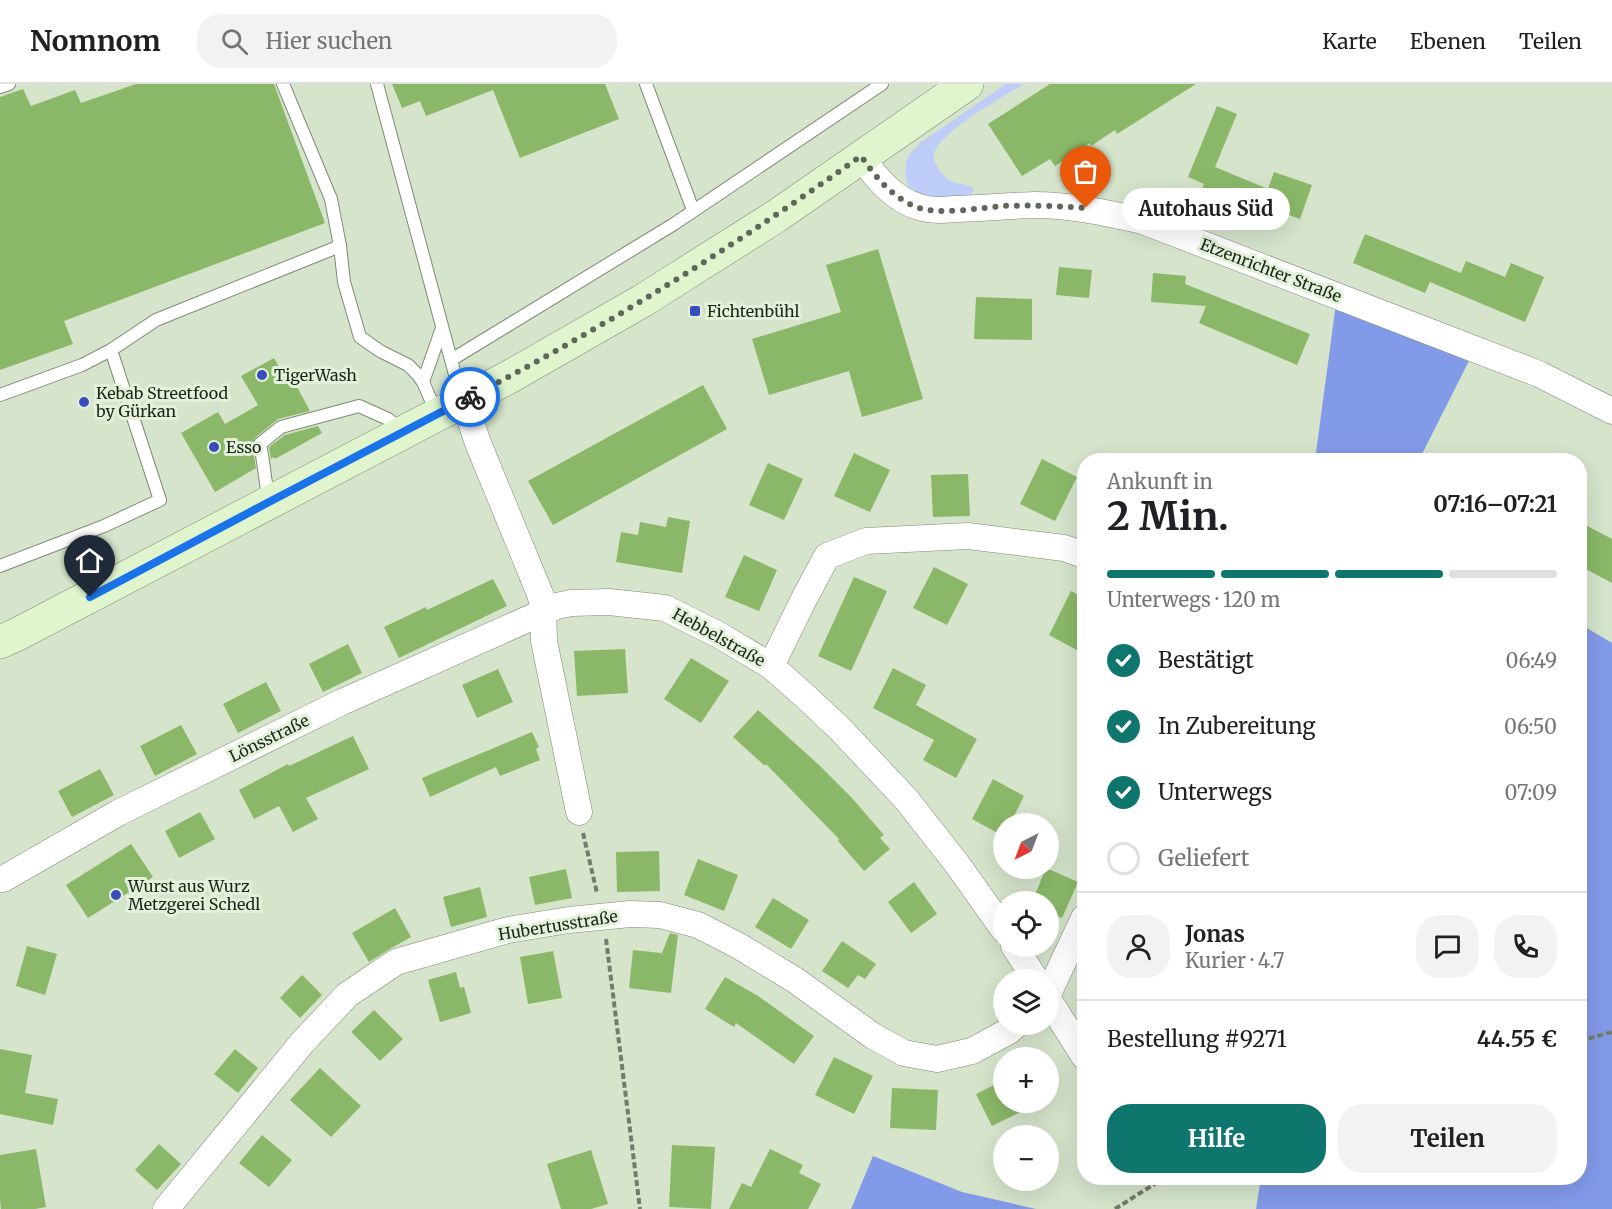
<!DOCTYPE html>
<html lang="de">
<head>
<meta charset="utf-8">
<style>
	:root { --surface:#fff; --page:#f2f2f2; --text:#202124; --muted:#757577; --line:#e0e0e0; --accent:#0f766e }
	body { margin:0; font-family:Merriweather,serif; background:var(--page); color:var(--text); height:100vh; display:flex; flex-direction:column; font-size:22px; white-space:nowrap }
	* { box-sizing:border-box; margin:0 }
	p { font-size:20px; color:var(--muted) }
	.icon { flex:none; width:33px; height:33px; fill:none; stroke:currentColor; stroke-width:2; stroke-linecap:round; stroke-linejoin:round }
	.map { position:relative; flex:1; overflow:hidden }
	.sheet { position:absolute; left:1077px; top:369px; width:510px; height:732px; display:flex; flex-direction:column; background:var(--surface); border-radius:24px; box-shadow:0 6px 24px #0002 }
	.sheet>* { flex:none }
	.needle { width:39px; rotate:222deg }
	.fabs { position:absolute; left:993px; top:729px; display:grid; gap:12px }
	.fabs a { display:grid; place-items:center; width:66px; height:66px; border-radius:50%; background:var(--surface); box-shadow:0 6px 24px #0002; font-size:30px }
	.pin { position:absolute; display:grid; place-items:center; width:51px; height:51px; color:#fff; margin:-62px -26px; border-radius:50% 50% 50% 0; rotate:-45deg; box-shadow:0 0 6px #0007 }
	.pin .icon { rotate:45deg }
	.courier { position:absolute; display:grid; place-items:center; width:60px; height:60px; margin:-30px; border:4px solid #1a73e8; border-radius:50%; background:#fff; color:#222; box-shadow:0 2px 8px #0007 }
	.bubble { position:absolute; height:42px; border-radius:21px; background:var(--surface); box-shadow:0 6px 24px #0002; font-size:20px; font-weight:700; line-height:42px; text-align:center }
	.headline em { font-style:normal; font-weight:700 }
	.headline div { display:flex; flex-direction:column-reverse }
	.headline { display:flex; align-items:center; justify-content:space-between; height:102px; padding:0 30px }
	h1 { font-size:39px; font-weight:700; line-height:45px }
	.bar { display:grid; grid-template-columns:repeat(4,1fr); gap:9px 6px; align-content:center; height:72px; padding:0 30px }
	.bar i { height:8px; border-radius:4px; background:var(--line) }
	.bar .active { background:var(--accent) }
	.bar p { grid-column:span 4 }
	.line { display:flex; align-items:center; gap:15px; padding:0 30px; border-top:2px solid var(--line) }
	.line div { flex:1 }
	.round { display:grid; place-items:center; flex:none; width:63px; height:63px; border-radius:24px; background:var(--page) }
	ol { padding:0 30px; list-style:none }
	li { display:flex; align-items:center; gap:18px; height:66px }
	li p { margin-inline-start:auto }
	li .icon { padding:6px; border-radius:50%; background:var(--accent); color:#fff; stroke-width:4 }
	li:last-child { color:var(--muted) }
	li i { width:33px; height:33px; border:3px solid var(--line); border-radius:50% }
	.primary-button { display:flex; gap:12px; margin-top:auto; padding:12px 30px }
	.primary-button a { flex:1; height:69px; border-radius:24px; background:var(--accent); color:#fff; font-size:24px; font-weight:700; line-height:69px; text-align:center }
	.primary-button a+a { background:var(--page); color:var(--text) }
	header { display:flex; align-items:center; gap:36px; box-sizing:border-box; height:84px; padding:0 30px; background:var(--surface); border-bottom:2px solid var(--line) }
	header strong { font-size:28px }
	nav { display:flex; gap:33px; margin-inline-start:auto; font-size:21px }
	.search { width:420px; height:54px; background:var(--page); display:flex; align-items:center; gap:15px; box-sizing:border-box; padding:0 21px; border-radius:24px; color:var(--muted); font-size:22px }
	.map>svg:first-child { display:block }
	.green { fill:#beccf8 }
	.forest { fill:#839ae9 }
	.building { fill:#8ab868 }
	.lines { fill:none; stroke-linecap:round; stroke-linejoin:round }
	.service-casing { stroke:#7d8b74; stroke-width:14 }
	.minor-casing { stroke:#7d8b74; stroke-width:27 }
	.secondary-casing { stroke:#7d8b74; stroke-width:34 }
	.path { stroke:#727c6b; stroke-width:4; stroke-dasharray:6 3; stroke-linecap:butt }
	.service { stroke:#fff; stroke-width:12 }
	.minor { stroke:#fff; stroke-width:26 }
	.secondary { stroke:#e0f5ce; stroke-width:33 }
	.done { stroke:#5e6759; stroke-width:6; stroke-dasharray:0 10.8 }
	.route { stroke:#1a73e8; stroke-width:8 }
	.poi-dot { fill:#3a4dbf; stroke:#e2f2d8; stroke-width:2 }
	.labels { text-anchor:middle; stroke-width:6; stroke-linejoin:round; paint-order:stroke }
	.street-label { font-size:16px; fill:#1e241b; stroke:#e2f2d8 }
	.poi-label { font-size:16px; fill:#1e241b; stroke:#e2f2d8; text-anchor:start }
</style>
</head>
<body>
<header>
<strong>Nomnom</strong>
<div class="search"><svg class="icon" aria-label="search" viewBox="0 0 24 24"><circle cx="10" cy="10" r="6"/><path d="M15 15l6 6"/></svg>Hier suchen</div>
<nav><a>Karte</a><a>Ebenen</a><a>Teilen</a></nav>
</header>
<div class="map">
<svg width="1612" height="1125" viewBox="0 0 1612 1125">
	<rect width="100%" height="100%" fill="#d5e4cb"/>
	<!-- green -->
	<path class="green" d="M1006 0H1024C1006 11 934 51 934 72 933 79 942 91 948 95 956 101 966 99 974 104L970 114C958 114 934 116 923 113 906 108 902 88 908 73 911 68 916 63 920 59Z"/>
	<!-- forest -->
	<g class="forest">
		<path d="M1337 212 1475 265 1419 376H1315Z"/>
		<path d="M1580 540 1612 559V1125H1256L1261 1094H1580Z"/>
		<path d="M873 1072 962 1108 1036 1125H851Z"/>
	</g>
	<!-- building -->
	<g class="building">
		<path d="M136 0H274L325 139 64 237 73 260 0 286V13L23 5 31 22 75 6 81 19Z"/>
		<path d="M392 0H605L619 35 520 74 493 6 426 32 420 17 402 24Z"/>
		<path d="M1050 0H1196L1117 50 1115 46 1091 62 1090 59 1055 82 1050 75 1022 92 988 40Z"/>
		<path d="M1217 22 1237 30 1215 83 1268 105 1274 88 1312 101 1300 135 1233 111 1225 130 1196 118 1204 100 1188 93Z"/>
		<path d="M1365 150 1461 189 1466 177 1505 193 1511 179 1544 193 1525 238 1430 198 1425 209 1353 179Z"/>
		<path d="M878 165 923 315 862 333 849 287 769 311 752 255 841 228 826 181Z"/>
		<path d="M1059 183 1092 186 1089 214 1056 211Z"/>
		<path d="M1153 189 1186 192 1185 200 1310 250 1297 281 1199 239 1206 222 1151 218Z"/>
		<path d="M976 213 1032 215V256L974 255Z"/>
		<path d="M274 274 291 304 296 301 310 327 278 335 255 354 252 361 256 384 215 408 181 349 218 328 225 340 258 321 241 292Z"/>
		<path d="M703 301 727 345 553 441 528 397Z"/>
		<path d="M318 342 322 349 275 375 274 373 271 375 269 363 285 351Z"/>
		<path d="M854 369 890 386 870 428 834 412Z"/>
		<path d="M1042 375 1077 393 1055 437 1020 420Z"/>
		<path d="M768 379 803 395 784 436 749 421Z"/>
		<path d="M968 390 970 432 933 433 931 391Z"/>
		<path d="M668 433 690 437 682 489 616 478 621 448 638 451 640 438 666 443Z"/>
		<path d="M1580 438 1612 455V499L1580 482Z"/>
		<path d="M744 471 777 486 759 527 725 513Z"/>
		<path d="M934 483 968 500 947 541 913 524Z"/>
		<path d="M854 493 887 507 851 587 818 572Z"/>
		<path d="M493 495 507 522 399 574 384 543 426 523 427 526Z"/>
		<path d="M1071 507 1084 514V570L1049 551Z"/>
		<path d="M348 560 362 589 323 608 309 580Z"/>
		<path d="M625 565 628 609 577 612 574 567Z"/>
		<path d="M691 574 729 597 701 639 664 615Z"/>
		<path d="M893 584 926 601 916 621 977 655 956 694 923 676 934 656 873 624Z"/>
		<path d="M498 585 513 618 477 634 462 601Z"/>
		<path d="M266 598 281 627 238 649 223 620Z"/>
		<path d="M758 626 819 681 852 714 884 751 880 754 890 765 864 787 838 757 839 755 766 680 765 682 733 653Z"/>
		<path d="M181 641 197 670 155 692 140 662Z"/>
		<path d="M532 648 539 663 536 665 540 676 500 692 496 683 430 713 422 694Z"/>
		<path d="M353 652 369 685 306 714 318 735 293 748 279 722 254 735 239 706 288 680 289 682Z"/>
		<path d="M100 685 114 711 72 733 58 707Z"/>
		<path d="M993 695 1024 712 1010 740H1004L1003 752 972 735Z"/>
		<path d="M200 728 215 755 179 774 165 747Z"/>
		<path d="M131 760 153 793 88 834 66 801Z"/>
		<path d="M659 767 660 807 617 808 616 768Z"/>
		<path d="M698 775 738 791 724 827 684 811Z"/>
		<path d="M1046 784 1078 798 1062 834 1048 828V818H1032Z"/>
		<path d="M566 785 572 814 535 821 529 793Z"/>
		<path d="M914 798 937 830 911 849 888 818Z"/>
		<path d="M480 803 487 833 451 843 443 813Z"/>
		<path d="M773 814 809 836 791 865 755 843Z"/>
		<path d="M395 824 411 853 388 866 369 878 352 849Z"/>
		<path d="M670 849 678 851 671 909 629 904 633 866 661 869V871Z"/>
		<path d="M842 857 876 880 865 895 858 891 848 904 822 887Z"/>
		<path d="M27 862 57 870 45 911 16 902Z"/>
		<path d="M553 867 562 914 528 920 520 873Z"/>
		<path d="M456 888 460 904 464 903 471 929 440 938 428 896Z"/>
		<path d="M302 891 322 911 300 934 280 914Z"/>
		<path d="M725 893 758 912 814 952 794 980 736 939 734 943 705 925Z"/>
		<path d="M374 926 403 955 380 977 351 948Z"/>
		<path d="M0 965 32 971 25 1009 58 1015 53 1041 0 1030Z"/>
		<path d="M235 965 258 984 238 1009 214 990Z"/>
		<path d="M834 973 873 992 854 1030 815 1011Z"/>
		<path d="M320 984 361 1022 331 1053 290 1016Z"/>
		<path d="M1004 996V1018H1041L992 1042 976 1010Z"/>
		<path d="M892 1004 938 1006 936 1046 890 1044Z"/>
		<path d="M262 1051 292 1076 269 1103 239 1079Z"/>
		<path d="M159 1060 181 1080 157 1106 135 1086Z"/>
		<path d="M672 1061 715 1063 711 1125 669 1123Z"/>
		<path d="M36 1065 46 1123 35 1125H1L0 1116V1071Z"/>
		<path d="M770 1065 803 1081 799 1089 821 1100 808 1125H729L742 1099 751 1103Z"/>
		<path d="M591 1066 608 1120 591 1125H561L547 1080Z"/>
	</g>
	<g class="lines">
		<!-- service casing -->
		<g class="service-casing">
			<g id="service">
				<path d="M283 0 331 115 340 162 344 198 360 253 380 267 408 281 417 290 423 298 437 330"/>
				<path d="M377 0 457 298 463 314"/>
				<path d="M646 0 693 126"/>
				<path d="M0 3 9 0"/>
				<path d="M111 266 156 236 340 162"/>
				<path d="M451 276 674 140 882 0"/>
				<path d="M423 298 442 244"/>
				<path d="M0 311 82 281 111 266 160 416 104 442 0 482"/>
				<path d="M269 417C265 398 264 379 260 360L281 343 359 322 388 335 403 347"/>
			</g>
		</g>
		<!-- minor casing -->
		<g class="minor-casing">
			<g id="minor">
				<path d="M861 72C876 94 893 115 919 123 931 127 943 126 955 125 982 124 1008 122 1034 121 1072 121 1106 129 1143 137L1539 290 1612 327"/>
				<path d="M464 317 478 359 540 510 543 521 544 557 579 728"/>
				<path d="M771 582 805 513 827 472 866 457 968 452 1064 464 1084 471"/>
				<path d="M3 795 118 729 342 618 557 522 571 519 609 518 665 524 719 551 771 582 806 613 840 645 906 715 957 780 1004 846"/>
				<path d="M1014 862 1036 896"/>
				<path d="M1048 910 1084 834"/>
				<path d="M1048 915 1084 972"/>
				<path d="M166 1125 302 959 347 911 396 878 508 846 569 836 630 830 660 831 698 841 739 862 795 896 873 952 904 969 937 975 972 967 1009 947 1017 940"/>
			</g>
		</g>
		<!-- secondary casing -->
		<g class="secondary-casing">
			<path id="secondary" d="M0 558 16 551 511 292 642 217 775 133 967 0"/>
		</g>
		<!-- path -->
		<g class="path">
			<path d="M583 749 597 809"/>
			<path d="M606 855 640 1125"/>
			<path d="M1580 957 1612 948"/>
			<path d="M1115 1125 1164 1094"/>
		</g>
		<!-- service -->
		<use href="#service" class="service"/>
		<!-- minor -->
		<use href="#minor" class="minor"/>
		<!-- secondary -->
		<use href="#secondary" class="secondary"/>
	</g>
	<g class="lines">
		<!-- done -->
		<path class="done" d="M470 313C606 243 736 161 861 72 876 94 894 115 919 124 941 131 979 124 1002 122 1030 121 1058 122 1086 124"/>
		<!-- route -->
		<path class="route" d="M90 513 269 418 470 313"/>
	</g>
	<!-- markers -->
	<g class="poi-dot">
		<rect x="689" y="221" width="12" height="12" rx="3"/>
		<circle cx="262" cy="291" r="6"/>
		<circle cx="84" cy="318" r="6"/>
		<circle cx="214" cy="363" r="6"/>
		<circle cx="116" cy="811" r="6"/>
	</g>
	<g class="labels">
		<!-- street labels -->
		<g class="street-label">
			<text transform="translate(1271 186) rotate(21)" y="6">Etzenrichter Straße</text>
			<text transform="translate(719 553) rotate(29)" y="6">Hebbelstraße</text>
			<text transform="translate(269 654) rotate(-26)" y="6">Lönsstraße</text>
			<text transform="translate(558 841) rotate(-9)" y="6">Hubertusstraße</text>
		</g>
		<!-- poi labels -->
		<g class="poi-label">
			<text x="707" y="233">Fichtenbühl</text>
			<text x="274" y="297">TigerWash</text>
			<text x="96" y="315">Kebab Streetfood<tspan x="96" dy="18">by Gürkan</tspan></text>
			<text x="226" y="369">Esso</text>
			<text x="128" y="808">Wurst aus Wurz<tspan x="128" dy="18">Metzgerei Schedl</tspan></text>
		</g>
	</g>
</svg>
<div class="fabs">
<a><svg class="needle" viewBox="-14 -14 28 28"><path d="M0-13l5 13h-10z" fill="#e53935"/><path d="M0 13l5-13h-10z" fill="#757577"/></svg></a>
<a><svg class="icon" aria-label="locate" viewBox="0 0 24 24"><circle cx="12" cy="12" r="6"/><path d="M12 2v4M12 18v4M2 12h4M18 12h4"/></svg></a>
<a><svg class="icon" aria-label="layers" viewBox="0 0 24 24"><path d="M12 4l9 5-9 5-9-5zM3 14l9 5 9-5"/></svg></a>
<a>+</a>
<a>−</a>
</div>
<div class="pin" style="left:1086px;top:124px;background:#ea580c"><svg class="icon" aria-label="bag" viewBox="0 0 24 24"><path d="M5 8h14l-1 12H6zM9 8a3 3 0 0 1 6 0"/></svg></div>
<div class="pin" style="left:90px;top:513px;background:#1f2937"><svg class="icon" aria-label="home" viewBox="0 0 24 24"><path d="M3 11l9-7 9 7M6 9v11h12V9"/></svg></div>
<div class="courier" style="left:470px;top:313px"><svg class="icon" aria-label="bike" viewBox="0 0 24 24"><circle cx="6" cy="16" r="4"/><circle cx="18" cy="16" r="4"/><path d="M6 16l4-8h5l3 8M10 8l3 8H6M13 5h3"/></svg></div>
<div class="bubble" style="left:1122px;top:104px;width:168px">Autohaus Süd</div>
<section class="sheet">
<div class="headline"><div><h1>2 Min.</h1><p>Ankunft in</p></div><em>07:16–07:21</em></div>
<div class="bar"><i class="active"></i><i class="active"></i><i class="active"></i><i></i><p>Unterwegs · 120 m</p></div>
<ol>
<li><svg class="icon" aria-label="check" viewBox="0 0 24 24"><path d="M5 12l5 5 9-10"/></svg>Bestätigt<p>06:49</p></li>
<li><svg class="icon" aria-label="check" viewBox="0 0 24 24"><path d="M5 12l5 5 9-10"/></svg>In Zubereitung<p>06:50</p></li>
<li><svg class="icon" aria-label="check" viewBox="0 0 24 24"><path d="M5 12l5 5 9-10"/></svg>Unterwegs<p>07:09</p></li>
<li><i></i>Geliefert</li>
</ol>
<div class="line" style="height:108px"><a class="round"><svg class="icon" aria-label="person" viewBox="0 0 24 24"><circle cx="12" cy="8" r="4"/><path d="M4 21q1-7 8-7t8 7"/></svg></a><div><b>Jonas</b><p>Kurier · 4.7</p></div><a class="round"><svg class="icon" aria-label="chat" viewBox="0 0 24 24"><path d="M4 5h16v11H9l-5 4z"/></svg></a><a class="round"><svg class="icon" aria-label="phone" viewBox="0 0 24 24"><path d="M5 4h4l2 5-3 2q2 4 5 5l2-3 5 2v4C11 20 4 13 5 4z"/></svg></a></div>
<div class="line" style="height:78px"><div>Bestellung #9271</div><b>44.55 €</b></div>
<div class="primary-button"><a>Hilfe</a><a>Teilen</a></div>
</section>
</div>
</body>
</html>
